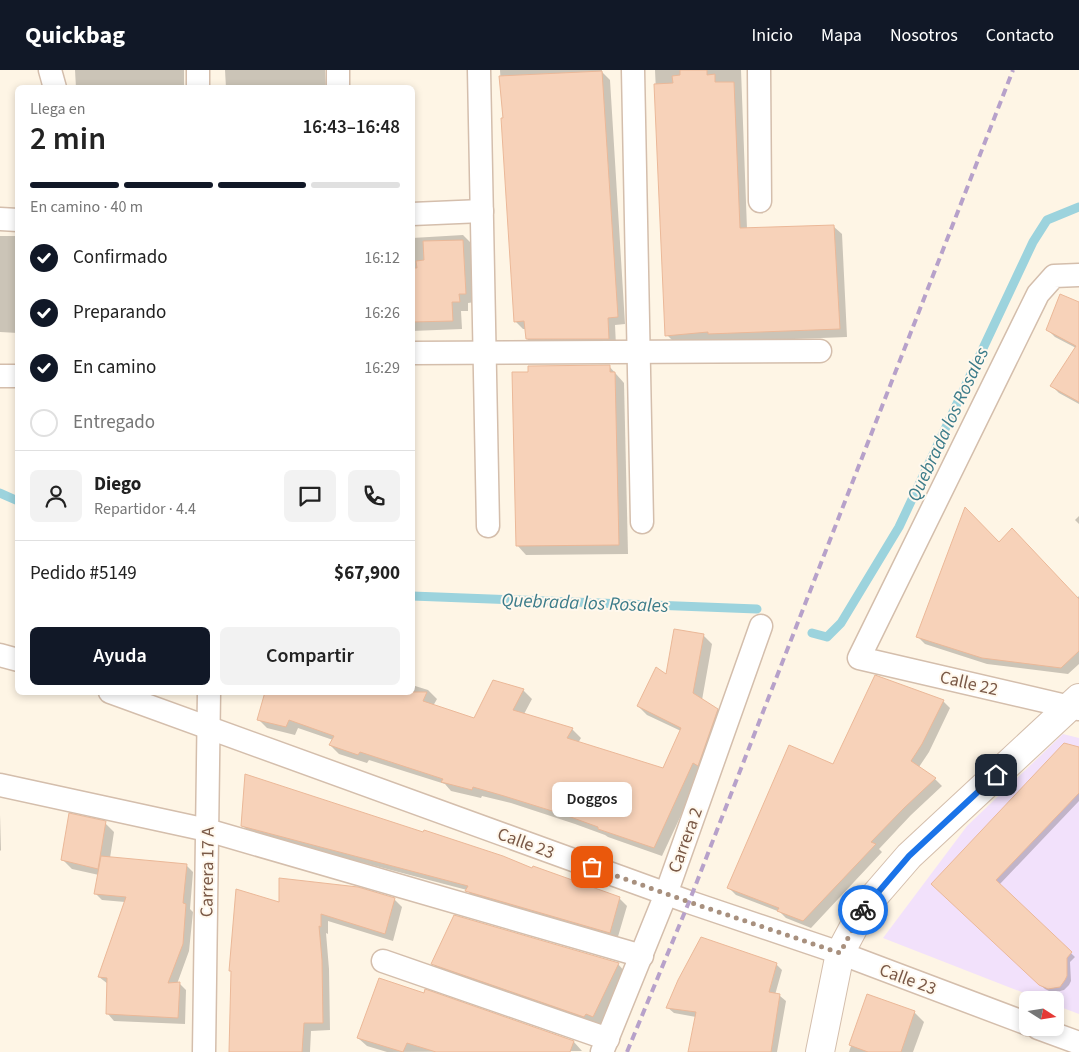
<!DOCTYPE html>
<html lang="es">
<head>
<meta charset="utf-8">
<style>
	:root { --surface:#fff; --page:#f2f2f2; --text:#222; --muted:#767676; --line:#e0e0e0; --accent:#111827 }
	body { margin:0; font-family:"Source Sans 3",sans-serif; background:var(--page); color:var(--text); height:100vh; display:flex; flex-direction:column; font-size:19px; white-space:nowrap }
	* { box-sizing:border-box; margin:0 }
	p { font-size:16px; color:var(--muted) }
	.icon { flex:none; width:28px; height:28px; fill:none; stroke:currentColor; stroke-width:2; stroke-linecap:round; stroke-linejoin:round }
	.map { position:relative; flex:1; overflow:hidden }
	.panel { position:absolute; left:15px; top:15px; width:400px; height:610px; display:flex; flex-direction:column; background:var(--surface); border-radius:8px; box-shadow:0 2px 8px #0003 }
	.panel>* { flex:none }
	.needle { width:32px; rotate:102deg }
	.fabs { position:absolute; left:1019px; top:921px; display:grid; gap:10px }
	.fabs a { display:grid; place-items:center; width:45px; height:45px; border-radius:8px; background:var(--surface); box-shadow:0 2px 8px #0003; font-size:25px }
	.pin { position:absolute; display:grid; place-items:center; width:42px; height:42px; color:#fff; margin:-21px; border-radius:10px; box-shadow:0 2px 8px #0006 }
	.courier { position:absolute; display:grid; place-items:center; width:50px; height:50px; margin:-25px; border:4px solid #1a73e8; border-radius:50%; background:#fff; color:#222; box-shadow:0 1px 6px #0007 }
	.bubble { position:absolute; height:35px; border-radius:8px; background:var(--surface); box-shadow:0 2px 8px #0003; font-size:16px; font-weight:600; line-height:35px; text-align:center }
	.head em { font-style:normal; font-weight:600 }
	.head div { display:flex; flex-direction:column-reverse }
	.head { display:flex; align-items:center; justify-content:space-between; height:85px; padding:0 15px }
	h1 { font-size:32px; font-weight:600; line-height:38px }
	.bar { display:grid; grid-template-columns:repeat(4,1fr); gap:8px 5px; align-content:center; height:60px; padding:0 15px }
	.bar i { height:6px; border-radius:4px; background:var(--line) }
	.bar .on { background:var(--accent) }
	.bar p { grid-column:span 4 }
	.line { display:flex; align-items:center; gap:12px; padding:0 15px; border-top:1px solid var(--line) }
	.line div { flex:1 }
	.round { display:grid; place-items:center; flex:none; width:52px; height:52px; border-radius:8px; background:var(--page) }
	ol { padding:0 15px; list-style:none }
	li { display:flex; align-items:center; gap:15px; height:55px }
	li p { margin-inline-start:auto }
	li .icon { padding:5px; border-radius:50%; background:var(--accent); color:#fff; stroke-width:4 }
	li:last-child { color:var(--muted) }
	li i { width:28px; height:28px; border:2px solid var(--line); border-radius:50% }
	.action { display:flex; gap:10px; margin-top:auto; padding:10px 15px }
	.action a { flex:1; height:58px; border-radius:8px; background:var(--accent); color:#fff; font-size:20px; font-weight:600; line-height:58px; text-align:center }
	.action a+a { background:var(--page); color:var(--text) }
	header { display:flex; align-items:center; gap:30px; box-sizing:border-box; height:70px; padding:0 25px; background:var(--accent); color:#fff }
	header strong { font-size:24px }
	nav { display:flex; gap:28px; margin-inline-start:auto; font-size:18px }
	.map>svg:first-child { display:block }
	.education { fill:#f2e1fb }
	.shadow { fill:#0003 }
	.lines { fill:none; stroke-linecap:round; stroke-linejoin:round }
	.stream { stroke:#9cd3dd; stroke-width:9 }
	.building { fill:#f7d2b9; stroke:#ebb898 }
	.minor-casing { stroke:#d4beac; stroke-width:25 }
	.tertiary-casing { stroke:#d4beac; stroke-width:30 }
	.minor { stroke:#fff; stroke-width:22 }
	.tertiary { stroke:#fff; stroke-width:28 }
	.rail { stroke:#b7a1ca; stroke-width:4; stroke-dasharray:8 5; stroke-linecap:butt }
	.done { stroke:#a8907e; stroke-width:5; stroke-dasharray:0 9 }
	.route { stroke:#1a73e8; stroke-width:6 }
	.labels { text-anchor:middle; stroke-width:4; stroke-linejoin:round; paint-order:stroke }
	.street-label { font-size:18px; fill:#7a5947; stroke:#fff8ed }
	.water-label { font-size:19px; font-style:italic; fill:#3b7b89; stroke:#fff8ed }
</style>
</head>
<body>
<header>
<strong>Quickbag</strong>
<nav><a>Inicio</a><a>Mapa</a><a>Nosotros</a><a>Contacto</a></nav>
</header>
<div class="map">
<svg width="1079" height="982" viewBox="0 0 1079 982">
	<rect width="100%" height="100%" fill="#fef5e5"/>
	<!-- education -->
	<path class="education" d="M1063 664 1079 668V944L1055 935V930H1042L883 868 967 756Z"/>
	<!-- shadow -->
	<g class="shadow">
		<path d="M75 0H184V18H76Z"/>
		<path d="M225 0H325L326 18H226Z"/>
		<path d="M500 0H602V2L610 10 625 254 615 255 616 276 535 277 527 269 526 259H523L515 251Z"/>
		<path d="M655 0H741L747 159 833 156 842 164 847 267 717 272 715 270 675 273 667 265Z"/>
		<path d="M463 165 472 174 475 232 468 233V241H461L462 259 412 261V168Z"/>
		<path d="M0 166H18V263L0 262Z"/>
		<path d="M1079 233V334L1059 323 1052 316 1076 278 1055 267 1048 260Z"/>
		<path d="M609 296 624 313 628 484 526 485 517 475 530 304Z"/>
		<path d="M1079 446V454L1075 450Z"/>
		<path d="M999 474 1077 528 1079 526V594L1068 604 987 594 925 574 918 567Z"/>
		<path d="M703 565 712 574 702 630 717 640 726 649 662 786 608 767 605 765 575 754 511 733 482 726 481 728 451 721 445 714 369 690 367 693 339 684 330 675 333 670 298 658 295 665 267 658 259 650 412 622V615L428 620 437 629 433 636 475 650 523 620 532 629 524 644 572 659 581 668 578 673 663 699 681 661 647 645 638 636Z"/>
		<path d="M943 631 950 638 929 682 919 697 935 709 942 716 911 745 879 779 882 782 811 858 786 848 780 842 736 825 729 818 834 695Z"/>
		<path d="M1079 678V731L999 815 1075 887 1070 892 1071 911 1069 915 1064 920 1053 923 1045 919 932 814Z"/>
		<path d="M0 744 1 780 0 781Z"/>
		<path d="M105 753 114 762 110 788 186 795 193 802 190 839 193 842 189 881 177 914 179 913 186 920 185 954 114 951 108 944V914L99 907 125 832 102 830 95 823 99 805 72 799 63 790Z"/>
		<path d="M242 755 423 763 619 828 627 836 617 870 474 829 467 820 250 763Z"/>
		<path d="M394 829 402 837 393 871 328 851V864L326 863 329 899 330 960 311 961 310 982H231L280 834Z"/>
		<path d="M432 893 618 894 626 903 602 955 594 952 593 955 441 902Z"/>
		<path d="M776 894 782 900 775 925 780 926 786 931 777 982H690L696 947 674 943 668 938Z"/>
		<path d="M426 921 574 972 582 981 387 982 367 976 358 968 425 925Z"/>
		<path d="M868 925 914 942 924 952 913 982H849Z"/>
	</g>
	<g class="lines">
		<!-- stream -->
		<g class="stream">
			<path d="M0 423 18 431"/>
			<path d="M412 526 757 539"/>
			<path d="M812 563 827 567 841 553 899 457 1033 172 1047 150 1079 137"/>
		</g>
	</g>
	<!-- building -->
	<g class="building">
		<path d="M680 0H707V5L715 4V12H734L740 158 834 155 840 259 708 264V262L665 266 654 14 673 13 672 6 680 5Z"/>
		<path d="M602 1 618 247 608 248 609 269H526L524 251 514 252 501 48H503L499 6Z"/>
		<path d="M463 170 466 224H459L460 232H452L453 251 412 252V198H417L416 191 424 190 423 171Z"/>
		<path d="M1060 224 1079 232V332L1050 316 1076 276 1046 260Z"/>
		<path d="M610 295V302H615L619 475 516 476 512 302H528V296Z"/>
		<path d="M965 437 999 472 1012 458 1079 529V581L1061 598 982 588 916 567Z"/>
		<path d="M674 559 704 564 693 623 718 639 698 696 693 693 654 778 598 759V757L565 745 504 726 473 717 472 720 441 712 443 709 360 682 358 685 329 675 334 666 289 650 286 657 257 650 265 622H427L423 631 474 648 493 610 524 619 513 640 573 658 567 668 663 698 681 658 637 636 656 597 666 604Z"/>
		<path d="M875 605 944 630 922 674 911 691 936 708 904 738 871 772 876 774 803 851 777 841 779 838 727 818 789 675 833 694Z"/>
		<path d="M1064 673 1079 677V723L996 810 1072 882 1067 888V906L1065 910 1060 917 1048 919 1039 915 931 814Z"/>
		<path d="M245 704 423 762 424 760 503 786 532 798 533 796 620 827 610 863 465 821 468 816 241 756Z"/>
		<path d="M69 743 106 751 98 799 61 790Z"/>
		<path d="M101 786 187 794 183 833 186 834 183 874 168 913 180 912 178 948 106 944 107 908 98 907 126 827 94 824Z"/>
		<path d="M279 808 358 817 395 828 385 864 321 844V857L319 856 322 890 323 953H304L302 982H229L231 901H229L236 819 279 832Z"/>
		<path d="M454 845 619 893 593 947 586 944 584 947 431 894Z"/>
		<path d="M701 867 777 893 769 922 780 924 771 982H688L696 942 666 938 678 910Z"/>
		<path d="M379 908 424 923 425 919 574 971 570 982H436L407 973 403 982 357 968Z"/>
		<path d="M867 924 915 941 901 982H868L849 975Z"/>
	</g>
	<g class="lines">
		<!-- minor casing -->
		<g class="minor-casing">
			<g id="minor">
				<path d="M50 0 55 18"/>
				<path d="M198 0V18"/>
				<path d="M338 0V18"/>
				<path d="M479 0 488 456"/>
				<path d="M633 0 642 452"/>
				<path d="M759 0 760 131"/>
				<path d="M412 144 482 141"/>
				<path d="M0 149 18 150"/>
				<path d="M1079 205 1054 206 1038 224 859 588 1079 639"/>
				<path d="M412 283 820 281"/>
				<path d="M0 306H18"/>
				<path d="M0 585 18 590"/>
				<path d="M110 622 689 832 840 883 1028 954"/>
				<path d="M0 715 207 760 642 886"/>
				<path d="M383 891 608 969"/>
				<path d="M1038 958 1079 973"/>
				<path d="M204 982 209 622"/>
				<path d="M602 982 666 824 761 556"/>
			</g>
		</g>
		<!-- tertiary casing -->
		<g class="tertiary-casing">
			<path id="tertiary" d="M820 982 840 883 864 838 909 786 1079 628"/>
		</g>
		<!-- minor -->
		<use href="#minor" class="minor"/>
		<!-- tertiary -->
		<use href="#tertiary" class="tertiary"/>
		<!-- rail -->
		<path class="rail" d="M627 982 689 832 1013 0"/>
	</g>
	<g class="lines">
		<!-- done -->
		<path class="done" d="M592 797 689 832 840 883 863 840"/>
		<!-- route -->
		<path class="route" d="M863 840 909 786 996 705"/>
	</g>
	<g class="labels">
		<!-- street labels -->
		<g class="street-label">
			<text transform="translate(969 613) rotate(13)" y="6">Calle 22</text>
			<text transform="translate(685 770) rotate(-70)" y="6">Carrera 2</text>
			<text transform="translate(526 773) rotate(20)" y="6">Calle 23</text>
			<text transform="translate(207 802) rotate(-89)" y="6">Carrera 17 A</text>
			<text transform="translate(908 909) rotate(20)" y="6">Calle 23</text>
		</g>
		<!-- water labels -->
		<g class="water-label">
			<text transform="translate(947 354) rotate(-65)" y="7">Quebrada los Rosales</text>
			<text transform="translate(585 532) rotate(2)" y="7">Quebrada los Rosales</text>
		</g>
	</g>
</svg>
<div class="fabs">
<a><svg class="needle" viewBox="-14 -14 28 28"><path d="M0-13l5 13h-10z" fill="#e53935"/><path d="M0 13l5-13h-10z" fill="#767676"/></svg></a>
</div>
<div class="pin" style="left:592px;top:797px;background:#ea580c"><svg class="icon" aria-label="bag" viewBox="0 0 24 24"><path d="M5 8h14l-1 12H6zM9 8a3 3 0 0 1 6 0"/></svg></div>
<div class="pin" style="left:996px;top:705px;background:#1f2937"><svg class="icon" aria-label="home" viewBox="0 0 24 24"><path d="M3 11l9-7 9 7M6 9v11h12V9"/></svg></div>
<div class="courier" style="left:863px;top:840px"><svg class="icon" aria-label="bike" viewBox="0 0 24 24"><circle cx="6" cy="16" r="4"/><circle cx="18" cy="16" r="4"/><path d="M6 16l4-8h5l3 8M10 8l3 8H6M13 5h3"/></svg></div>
<div class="bubble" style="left:552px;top:712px;width:80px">Doggos</div>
<section class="panel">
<div class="head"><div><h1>2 min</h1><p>Llega en</p></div><em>16:43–16:48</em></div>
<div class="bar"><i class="on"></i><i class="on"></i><i class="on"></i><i></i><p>En camino · 40 m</p></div>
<ol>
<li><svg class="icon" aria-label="check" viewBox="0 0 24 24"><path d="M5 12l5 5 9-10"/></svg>Confirmado<p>16:12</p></li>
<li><svg class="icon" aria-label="check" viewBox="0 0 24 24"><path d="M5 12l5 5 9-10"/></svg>Preparando<p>16:26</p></li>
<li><svg class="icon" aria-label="check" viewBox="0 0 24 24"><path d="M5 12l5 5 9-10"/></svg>En camino<p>16:29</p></li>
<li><i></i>Entregado</li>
</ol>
<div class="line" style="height:90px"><a class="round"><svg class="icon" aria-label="person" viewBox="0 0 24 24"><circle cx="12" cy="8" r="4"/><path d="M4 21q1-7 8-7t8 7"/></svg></a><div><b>Diego</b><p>Repartidor · 4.4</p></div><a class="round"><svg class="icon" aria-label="chat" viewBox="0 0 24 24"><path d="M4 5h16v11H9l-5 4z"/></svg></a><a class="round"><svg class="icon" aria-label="phone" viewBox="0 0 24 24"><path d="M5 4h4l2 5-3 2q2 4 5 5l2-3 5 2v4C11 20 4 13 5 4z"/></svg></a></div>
<div class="line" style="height:65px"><div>Pedido #5149</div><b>$67,900</b></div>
<div class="action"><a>Ayuda</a><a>Compartir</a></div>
</section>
</div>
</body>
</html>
